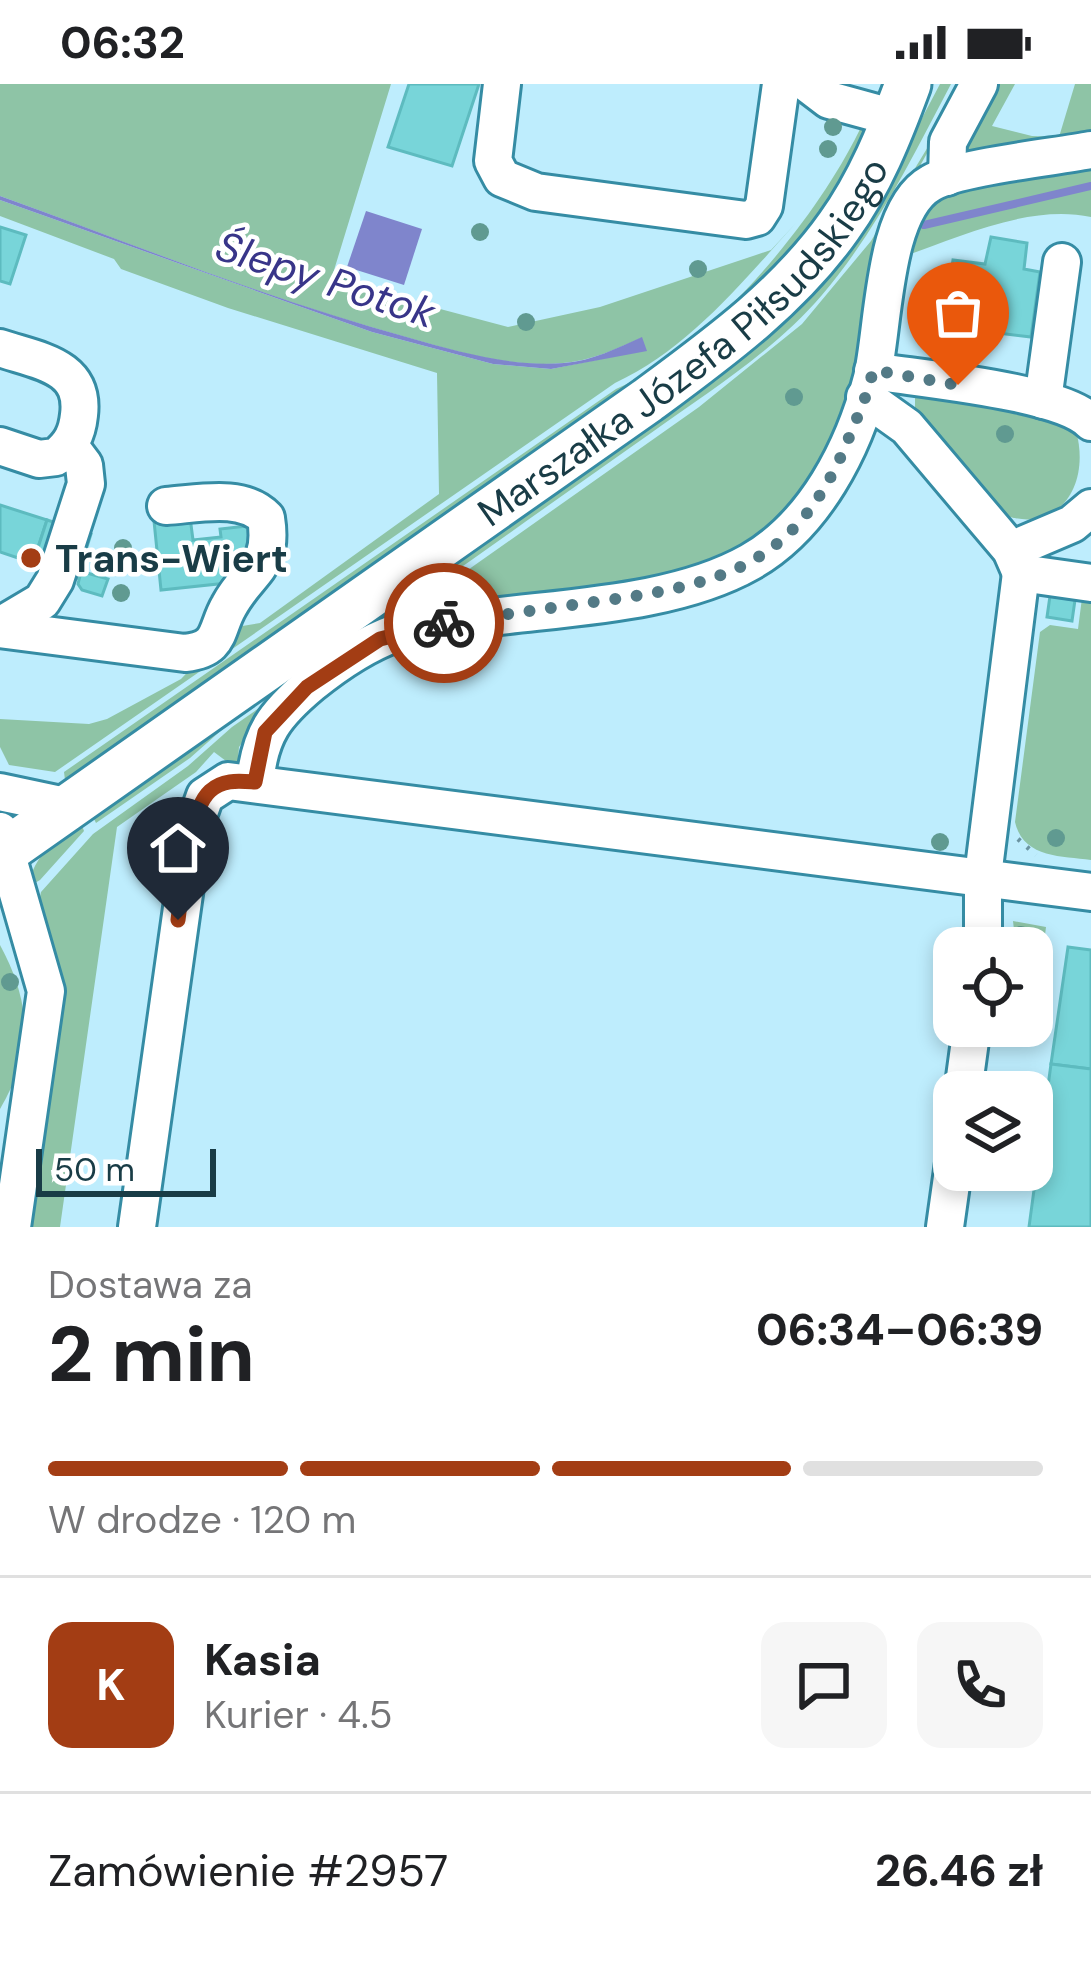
<!DOCTYPE html>
<html lang="pl">
<head>
<meta charset="utf-8">
<style>
	:root { --surface:#fff; --page:#f6f6f6; --text:#202124; --muted:#757577; --line:#e0e0e0; --accent:#a33d14 }
	body { margin:0; font-family:"DM Sans",sans-serif; background:var(--page); color:var(--text); height:100vh; display:flex; flex-direction:column; font-size:45px; white-space:nowrap }
	* { box-sizing:border-box; margin:0 }
	p { font-size:39px; color:var(--muted) }
	.icon { flex:none; width:66px; height:66px; fill:none; stroke:currentColor; stroke-width:2; stroke-linecap:round; stroke-linejoin:round }
	.map { position:relative; height:1143px; overflow:hidden }
	.side { display:flex; flex-direction:column; background:var(--surface); flex:1 }
	.side>* { flex:none }
	.fabs { position:absolute; left:933px; top:843px; display:grid; gap:24px }
	.fabs a { display:grid; place-items:center; width:120px; height:120px; border-radius:24px; background:var(--surface); box-shadow:0 6px 18px #0003; font-size:60px }
	.scale { position:absolute; left:36px; bottom:30px; width:180px; box-sizing:border-box; padding-left:12px; border:6px solid #193c46; border-top:0; font-size:33px; line-height:42px; white-space:nowrap; color:#193c46; -webkit-text-stroke:9px #fff; paint-order:stroke }
	.pin { position:absolute; display:grid; place-items:center; width:102px; height:102px; color:#fff; margin:-123px -51px; border-radius:50% 50% 50% 0; rotate:-45deg; box-shadow:0 0 12px #0007 }
	.pin .icon { rotate:45deg }
	.courier { position:absolute; display:grid; place-items:center; width:120px; height:120px; margin:-60px; border:9px solid #a33d14; border-radius:50%; background:#fff; color:#222; box-shadow:0 3px 15px #0007 }
	.summary em { font-style:normal; font-weight:800 }
	.summary div { display:flex; flex-direction:column-reverse }
	.summary { display:flex; align-items:center; justify-content:space-between; height:204px; padding:0 48px }
	h1 { font-size:78px; font-weight:800; line-height:90px }
	.bar { display:grid; grid-template-columns:repeat(4,1fr); gap:18px 12px; align-content:center; height:144px; padding:0 48px }
	.bar i { height:15px; border-radius:9px; background:var(--line) }
	.bar .active { background:var(--accent) }
	.bar p { grid-column:span 4 }
	.line { display:flex; align-items:center; gap:30px; padding:0 48px; border-top:3px solid var(--line) }
	.line div { flex:1 }
	.round { display:grid; place-items:center; flex:none; width:126px; height:126px; border-radius:24px; background:var(--page) }
	.status { display:flex; justify-content:space-between; align-items:center; height:84px; padding:0 60px; background:var(--surface); direction:ltr }
	.status svg { height:33px; fill:currentColor }
	.map>svg:first-child { display:block }
	.green { fill:#8ec4a6 }
	.water { fill:#7f85cc }
	.lines { fill:none; stroke-linecap:round; stroke-linejoin:round }
	.stream { stroke:#7f85cc; stroke-width:8 }
	.building { fill:#78d5d9; stroke:#5dbbbf; stroke-width:3 }
	.minor-casing { stroke:#358ca4; stroke-width:42 }
	.major-casing { stroke:#358ca4; stroke-width:51 }
	.path { stroke:#6b94a1; stroke-width:4.5; stroke-dasharray:3 9; stroke-linecap:butt }
	.minor { stroke:#fff; stroke-width:36 }
	.major { stroke:#fff; stroke-width:45 }
	.tree { fill:#609a91 }
	.done { stroke:#537a86; stroke-width:12; stroke-dasharray:0 21.6 }
	.route { stroke:#a33d14; stroke-width:15 }
	.poi-dot { fill:#a33d14; stroke:#fff; stroke-width:4.5 }
	.labels { text-anchor:middle; stroke-width:9; stroke-linejoin:round; paint-order:stroke }
	.street-label { font-size:39px; fill:#193c46; stroke:#fff }
	.poi-label { font-size:39px; font-weight:bold; fill:#193c46; stroke:#fff; text-anchor:start }
	.water-label { font-size:42px; font-style:italic; fill:#383589; stroke:#fff }
</style>
</head>
<body>
<div class="status"><b>06:32</b><svg viewBox="0 0 49 12"><path d="M0 12V9h3v3zM5 12V6h3v6zM10 12V3h3v9zM15 12V0h3v12zM26 1h20v11H26zM47 4h2v5h-2z"/></svg></div>
<div class="map">
<svg width="1091" height="1143" viewBox="0 0 1091 1143">
	<rect width="100%" height="100%" fill="#beedfd"/>
	<!-- green -->
	<g class="green">
		<path d="M0 0H391L331 196 508 243 600 223 771 166 796 139C743 197 689 265 615 299L55 688 9 681 0 663V635L89 640 107 635 181 595 230 544 260 539 439 410 437 289 228 224 121 185 114 175 0 132V116L372 248 493 280 551 285 646 266 641 254C616 265 591 277 563 279 511 284 459 268 409 254 270 216 135 161 0 112Z"/>
		<path d="M940 0H951C912 74 877 146 822 211 775 266 710 307 651 349 578 400 506 452 433 503L387 528 331 567 234 635 190 674 96 739 92 731 691 308 902 72Z"/>
		<path d="M966 0 903 112 874 183 847 317 822 376 793 425 731 473 663 494 409 533 258 637 239 663 238 675 242 680 238 686 214 668 196 688 117 743 60 1143H27L63 901 38 822 41 808 93 750 188 682 232 643 392 531 438 507 699 323 802 240 871 157Z"/>
		<path d="M991 0H1015L992 42 1032 52 1059 53 1075 0H1091V53L962 71Z"/>
		<path d="M862 41 868 46C821 141 779 182 703 253L69 698 65 696 64 688 616 305C711 264 819 133 862 41Z"/>
		<path d="M1091 78V133C1029 120 960 153 902 173L928 114Z"/>
		<path d="M924 311 1042 327 1076 347C1091 400 1059 451 1004 431L915 326V314Z"/>
		<path d="M1082 514 1091 515V776C1061 772 1023 774 1015 738L1040 548 1050 541 1078 545Z"/>
		<path d="M81 739 84 747 40 796 28 803C35 769 54 758 81 739Z"/>
		<path d="M1013 837 1046 843 1041 883 1033 892 1032 864H1016Z"/>
		<path d="M0 861C31 918 34 968 0 1025Z"/>
	</g>
	<!-- water -->
	<g class="water">
		<path d="M0 112C136 161 270 216 410 254 460 268 511 283 564 279 592 277 617 264 642 253L647 267 551 285 493 280 372 248 0 116Z"/>
		<path d="M366 127 422 145 404 201 347 183Z"/>
	</g>
	<g class="lines">
		<!-- stream -->
		<path class="stream" d="M924 141 1091 102"/>
	</g>
	<!-- building -->
	<g class="building">
		<path d="M409 0H479L452 82 388 63Z"/>
		<path d="M0 143 26 151 10 200 0 197Z"/>
		<path d="M991 153 1027 159 1024 185 1040 188 1031 253 974 246 972 263 962 270 954 260 956 243 943 241 953 176 985 180Z"/>
		<path d="M0 421 47 436 33 479 0 468Z"/>
		<path d="M190 433 193 456 221 453 220 445 256 441 245 475 227 499 161 506 154 437Z"/>
		<path d="M47 436 91 450 77 494 33 479Z"/>
		<path d="M87 489 108 495 102 512 82 506 78 500 80 492Z"/>
		<path d="M1050 512 1075 516 1072 537 1047 533Z"/>
		<path d="M1068 863 1091 866V985L1051 980Z"/>
		<path d="M1051 980 1091 985V1143H1029Z"/>
	</g>
	<g class="lines">
		<!-- minor casing -->
		<g class="minor-casing">
			<g id="minor">
				<path d="M502 0 493 77 502 94 536 108 746 136 757 133 764 122 781 0"/>
				<path d="M808 0 829 16 895 34"/>
				<path d="M947 93 948 58 979 0"/>
				<path d="M0 264C38 277 85 281 79 331 77 350 71 361 56 373L39 375 0 362"/>
				<path d="M873 287C922 295 1060 307 1091 338"/>
				<path d="M865 313 907 343 1011 466 1021 489 1091 499"/>
				<path d="M1043 316 1062 178"/>
				<path d="M1011 466 1072 440 1091 424"/>
				<path d="M0 542 42 517 55 496 86 400 84 381 69 361"/>
				<path d="M0 545 185 569C222 565 215 546 229 522 249 485 274 484 266 434 242 409 198 420 166 422"/>
				<path d="M255 698C260 650 274 631 311 600 337 579 365 560 396 549 422 540 450 539 477 535 563 523 674 521 750 478 815 441 854 364 872 294 884 245 882 126 931 99 958 83 1055 73 1091 66"/>
				<path d="M0 708 66 722"/>
				<path d="M0 747 46 907 12 1143"/>
				<path d="M983 864V792L1021 489"/>
				<path d="M963 1008 972 942"/>
				<path d="M137 1143 193 746 205 712 228 697 1091 808"/>
				<path d="M945 1143 954 1079"/>
			</g>
		</g>
		<!-- major casing -->
		<g class="major-casing">
			<g id="major">
				<path id="s1" d="M0 771 648 316C717 265 789 213 839 142 870 99 890 49 908 0"/>
			</g>
		</g>
		<!-- path -->
		<path class="path" d="M1018 755 1036 771"/>
		<!-- minor -->
		<use href="#minor" class="minor"/>
		<!-- major -->
		<use href="#major" class="major"/>
	</g>
	<!-- trees -->
	<g class="tree">
		<circle cx="833" cy="43" r="9"/>
		<circle cx="828" cy="65" r="9"/>
		<circle cx="480" cy="148" r="9"/>
		<circle cx="698" cy="185" r="9"/>
		<circle cx="349" cy="194" r="9"/>
		<circle cx="526" cy="238" r="9"/>
		<circle cx="794" cy="313" r="9"/>
		<circle cx="1005" cy="350" r="9"/>
		<circle cx="123" cy="464" r="9"/>
		<circle cx="121" cy="509" r="9"/>
		<circle cx="1056" cy="754" r="9"/>
		<circle cx="940" cy="758" r="9"/>
		<circle cx="1021" cy="851" r="9"/>
		<circle cx="10" cy="898" r="9"/>
	</g>
	<g class="lines">
		<!-- done -->
		<path class="done" d="M444 539C496 532 548 524 601 517 724 500 797 481 848 356 857 333 868 311 873 286L958 301"/>
		<!-- route -->
		<path class="route" d="M178 836C182 806 188 727 210 707 223 695 239 697 255 698L265 648 307 603 380 555 444 539"/>
	</g>
	<!-- markers -->
	<circle class="poi-dot" cx="31" cy="474" r="12"/>
	<g class="labels">
		<!-- street labels -->
		<g class="street-label">
			<text dy="14" stroke="none"><textPath href="#s1" startOffset="858">Marszałka Józefa Piłsudskiego</textPath></text>
		</g>
		<!-- poi labels -->
		<g class="poi-label">
			<text x="55" y="488">Trans-Wiert</text>
		</g>
		<!-- water labels -->
		<g class="water-label">
			<text transform="translate(326 195) rotate(18)" y="15">Ślepy Potok</text>
		</g>
	</g>
</svg>
<div class="fabs">
<a><svg class="icon" aria-label="locate" viewBox="0 0 24 24"><circle cx="12" cy="12" r="6"/><path d="M12 2v4M12 18v4M2 12h4M18 12h4"/></svg></a>
<a><svg class="icon" aria-label="layers" viewBox="0 0 24 24"><path d="M12 4l9 5-9 5-9-5zM3 14l9 5 9-5"/></svg></a>
</div>
<div class="scale">50 m</div>
<div class="pin" style="left:958px;top:301px;background:#ea580c"><svg class="icon" aria-label="bag" viewBox="0 0 24 24"><path d="M5 8h14l-1 12H6zM9 8a3 3 0 0 1 6 0"/></svg></div>
<div class="pin" style="left:178px;top:836px;background:#1f2937"><svg class="icon" aria-label="home" viewBox="0 0 24 24"><path d="M3 11l9-7 9 7M6 9v11h12V9"/></svg></div>
<div class="courier" style="left:444px;top:539px"><svg class="icon" aria-label="bike" viewBox="0 0 24 24"><circle cx="6" cy="16" r="4"/><circle cx="18" cy="16" r="4"/><path d="M6 16l4-8h5l3 8M10 8l3 8H6M13 5h3"/></svg></div>
</div>
<section class="side">
<div class="summary"><div><h1>2 min</h1><p>Dostawa za</p></div><em>06:34–06:39</em></div>
<div class="bar"><i class="active"></i><i class="active"></i><i class="active"></i><i></i><p>W drodze · 120 m</p></div>
<div class="line" style="height:216px"><b class="round" style="background:var(--accent);color:#fff">K</b><div><b>Kasia</b><p>Kurier · 4.5</p></div><a class="round"><svg class="icon" aria-label="chat" viewBox="0 0 24 24"><path d="M4 5h16v11H9l-5 4z"/></svg></a><a class="round"><svg class="icon" aria-label="phone" viewBox="0 0 24 24"><path d="M5 4h4l2 5-3 2q2 4 5 5l2-3 5 2v4C11 20 4 13 5 4z"/></svg></a></div>
<div class="line" style="height:156px"><div>Zamówienie #2957</div><b>26.46 zł</b></div>
</section>
</body>
</html>
